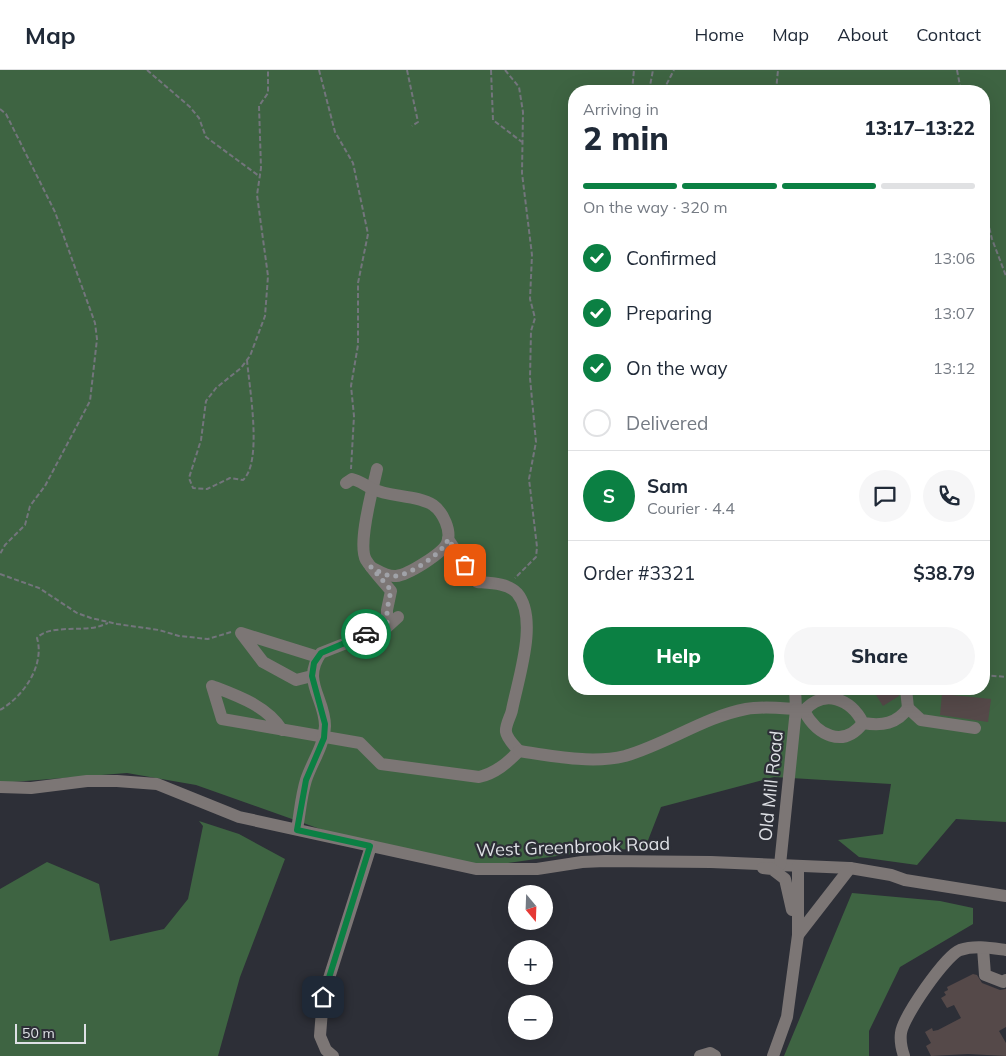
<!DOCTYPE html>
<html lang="en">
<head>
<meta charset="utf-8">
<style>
	:root { --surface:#fff; --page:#f6f6f7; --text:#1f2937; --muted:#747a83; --line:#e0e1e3; --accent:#0b8043 }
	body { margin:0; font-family:Mulish,sans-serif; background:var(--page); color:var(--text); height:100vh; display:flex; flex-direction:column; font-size:19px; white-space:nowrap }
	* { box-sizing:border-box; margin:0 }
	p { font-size:16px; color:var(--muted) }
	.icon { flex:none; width:28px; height:28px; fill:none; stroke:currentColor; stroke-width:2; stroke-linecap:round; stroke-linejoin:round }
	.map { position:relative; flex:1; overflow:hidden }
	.sheet { position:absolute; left:568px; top:15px; width:422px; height:610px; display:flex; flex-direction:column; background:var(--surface); border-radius:20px; box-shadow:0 5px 20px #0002 }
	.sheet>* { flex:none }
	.needle { width:32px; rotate:161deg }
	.buttons { position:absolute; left:508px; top:815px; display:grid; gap:10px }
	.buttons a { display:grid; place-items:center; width:45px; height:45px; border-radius:50%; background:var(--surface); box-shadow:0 5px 20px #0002; font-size:25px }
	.scale { position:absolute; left:15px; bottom:12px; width:71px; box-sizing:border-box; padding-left:5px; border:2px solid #dee0e5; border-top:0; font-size:14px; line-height:18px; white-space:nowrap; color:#dee0e5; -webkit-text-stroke:4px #2d2f37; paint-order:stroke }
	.pin { position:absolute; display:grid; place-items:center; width:42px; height:42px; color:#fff; margin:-21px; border-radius:10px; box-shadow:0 2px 8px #0006 }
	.courier { position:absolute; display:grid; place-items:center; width:50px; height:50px; margin:-25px; border:4px solid #0b8043; border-radius:50%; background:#fff; color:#222; box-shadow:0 1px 6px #0007 }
	.summary em { font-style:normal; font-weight:800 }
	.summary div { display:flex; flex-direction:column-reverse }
	.summary { display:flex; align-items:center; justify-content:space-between; height:85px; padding:0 15px }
	h1 { font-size:32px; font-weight:800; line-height:38px }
	.bar { display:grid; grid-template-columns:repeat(4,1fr); gap:8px 5px; align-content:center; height:60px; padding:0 15px }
	.bar i { height:6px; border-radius:4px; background:var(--line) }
	.bar .selected { background:var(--accent) }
	.bar p { grid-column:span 4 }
	.line { display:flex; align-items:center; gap:12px; padding:0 15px; border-top:1px solid var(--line) }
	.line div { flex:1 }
	.round { display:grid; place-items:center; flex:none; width:52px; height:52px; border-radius:26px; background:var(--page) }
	ol { padding:0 15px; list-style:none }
	li { display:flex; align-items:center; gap:15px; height:55px }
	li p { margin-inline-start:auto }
	li .icon { padding:5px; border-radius:50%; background:var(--accent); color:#fff; stroke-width:4 }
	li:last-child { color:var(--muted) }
	li i { width:28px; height:28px; border:2px solid var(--line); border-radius:50% }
	.action { display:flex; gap:10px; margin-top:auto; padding:10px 15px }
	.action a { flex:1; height:58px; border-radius:30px; background:var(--accent); color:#fff; font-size:20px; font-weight:800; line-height:58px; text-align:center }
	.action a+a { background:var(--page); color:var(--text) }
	header { display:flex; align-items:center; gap:30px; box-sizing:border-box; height:70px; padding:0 25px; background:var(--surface); border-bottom:1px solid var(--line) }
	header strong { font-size:24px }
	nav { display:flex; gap:28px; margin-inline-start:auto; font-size:18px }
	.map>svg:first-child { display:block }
	.green { fill:#3e6442; fill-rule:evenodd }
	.building { fill:#554949 }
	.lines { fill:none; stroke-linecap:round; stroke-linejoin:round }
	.path { stroke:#73757c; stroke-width:2; stroke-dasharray:5 2.5; stroke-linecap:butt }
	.minor { stroke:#7c7675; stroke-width:12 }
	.done { stroke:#a0a2a8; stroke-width:5; stroke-dasharray:0 9 }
	.route { stroke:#0b8043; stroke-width:6 }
	.labels { text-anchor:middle; stroke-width:4.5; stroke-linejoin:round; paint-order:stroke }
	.street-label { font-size:18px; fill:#dee0e5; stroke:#2d2f37 }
</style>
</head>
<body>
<header>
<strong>Map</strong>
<nav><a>Home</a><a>Map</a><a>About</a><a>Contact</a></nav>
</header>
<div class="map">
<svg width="1006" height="986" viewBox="0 0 1006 986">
	<rect width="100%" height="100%" fill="#2d2f37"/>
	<!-- green -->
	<g class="green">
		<path d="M0 0H1006V752L956 749 917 795 859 787 838 770 883 764 891 714 774 707 661 737 645 778 585 782 480 797 337 765 196 715 127 703 0 713ZM574 21H984V619H574Z"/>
		<path d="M199 751 239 764 285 789 240 907 218 986H0V819L47 792 99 814 110 871 164 859 188 829 203 756Z"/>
		<path d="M852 823 940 831 973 838V854L900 897 869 961V986H784Z"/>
	</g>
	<!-- building -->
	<g class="building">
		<path d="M872 619H898L899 626 883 636Z"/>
		<path d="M942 624 991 629 988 652 940 645Z"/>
		<path d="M973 904 977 905 982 913 1000 920 1006 919V957L999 961 1006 973V986L968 984 931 986 926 976 931 973 925 962 932 958 933 961 938 960 961 948 954 935 947 938 941 928 946 925 944 922 948 920 947 917Z"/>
	</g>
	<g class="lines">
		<!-- path -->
		<g class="path">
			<path d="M147 0 190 37 199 48 206 67 259 106"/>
			<path d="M319 0 335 62 353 93 368 164 358 213V275L351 316 354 346 351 399"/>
			<path d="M407 0 418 52 412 56"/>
			<path d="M491 0 493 50 522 72"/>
			<path d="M505 0 519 17 523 42 522 103 532 185 530 229 535 248 531 261 530 308 536 372 529 409 537 477 536 487 515 508"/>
			<path d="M957 0 961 21"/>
			<path d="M632 21 634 0"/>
			<path d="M649 21 653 0"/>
			<path d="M663 21 674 0"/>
			<path d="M776 21 778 0"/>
			<path d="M0 39 6 44 55 142 95 253 97 269 90 331 45 416 30 436 25 455 5 475 0 484"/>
			<path d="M984 136 992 169 1006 206"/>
			<path d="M247 290C249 316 263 392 243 410L230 408 207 419 193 418 189 408 201 370 206 331 216 318 241 298 250 286 265 246 268 206 257 125 261 98 259 36 268 23V0"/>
			<path d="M0 504 39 518 77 543 91 548 117 554 159 560 179 566 208 569 231 562"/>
			<path d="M984 605 1006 607"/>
			<path d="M0 640C24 626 45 595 37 568 48 555 81 561 97 557 101 556 105 554 108 553"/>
		</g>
		<!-- minor -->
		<g class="minor">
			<path d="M377 399C373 418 357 474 366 490 373 501 383 511 391 521L387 540V557"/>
			<path d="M346 413 352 409C361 411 365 416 373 419 389 427 418 425 433 435 443 442 452 461 447 473 443 483 408 505 396 506 387 507 379 501 371 497"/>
			<path d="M312 606 296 610 263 592 241 563 318 587"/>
			<path d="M908 638 921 650 975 658"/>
			<path d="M804 641C817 665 843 679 863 653"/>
			<path d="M282 660C267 636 238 626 212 616L222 649 360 673 381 694 479 707C496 703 507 693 519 681 514 675 507 669 506 662 505 655 511 646 512 640 518 609 539 549 517 523 508 513 490 513 477 512L448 469"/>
			<path d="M519 681C552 686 592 694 625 686 667 674 704 647 746 639 763 636 779 638 796 639L795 619"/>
			<path d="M0 717 31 718 87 711H117L157 714 239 747 476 799H537L582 792 605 791 711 792 850 798 891 805 905 810 1006 826"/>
			<path d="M297 759C300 743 301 726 306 710 312 692 324 676 325 656 325 628 301 611 321 583L387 557 398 547"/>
			<path d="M780 795 796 639 804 641C824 618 851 629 863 653 882 656 897 654 908 638L906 619"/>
			<path d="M763 798 772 799 785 809 792 840"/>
			<path d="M798 865 850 798"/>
			<path d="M983 878 985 905 1003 912 1006 910"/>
			<path d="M333 986 326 980 320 966 323 927 371 776"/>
			<path d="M700 986 710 983 715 986"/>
			<path d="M773 986 787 947 798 865V796"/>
			<path d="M904 986C902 980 900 970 901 963 903 947 945 886 960 880 975 875 991 878 1006 880"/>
		</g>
	</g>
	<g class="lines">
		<!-- done -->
		<path class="done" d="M366 564 387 557V540L391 520 371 497C378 501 385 506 394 506 407 507 445 482 448 469L465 495"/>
		<!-- route -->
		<path class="route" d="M323 927 370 776 297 760 306 710 324 668 325 654 312 606 314 593 321 583 366 564"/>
	</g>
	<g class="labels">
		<!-- street labels -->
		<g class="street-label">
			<text transform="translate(771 716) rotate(-84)" y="6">Old Mill Road</text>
			<text transform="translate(573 777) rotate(-2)" y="6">West Greenbrook Road</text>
		</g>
	</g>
</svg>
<div class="buttons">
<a><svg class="needle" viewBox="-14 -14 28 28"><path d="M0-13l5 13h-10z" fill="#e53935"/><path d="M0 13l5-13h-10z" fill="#747a83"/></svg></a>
<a>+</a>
<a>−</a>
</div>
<div class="scale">50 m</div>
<div class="pin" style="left:465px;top:495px;background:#ea580c"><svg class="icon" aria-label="bag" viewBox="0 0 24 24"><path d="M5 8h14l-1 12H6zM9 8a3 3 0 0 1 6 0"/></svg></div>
<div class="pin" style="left:323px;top:927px;background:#1f2937"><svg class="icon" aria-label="home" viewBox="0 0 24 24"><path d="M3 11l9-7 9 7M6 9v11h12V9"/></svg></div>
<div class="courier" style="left:366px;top:564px"><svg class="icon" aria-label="car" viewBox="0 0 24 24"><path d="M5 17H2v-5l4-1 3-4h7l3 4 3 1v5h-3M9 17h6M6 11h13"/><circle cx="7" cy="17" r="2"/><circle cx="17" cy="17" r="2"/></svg></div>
<section class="sheet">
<div class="summary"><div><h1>2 min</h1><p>Arriving in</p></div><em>13:17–13:22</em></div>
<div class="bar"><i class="selected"></i><i class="selected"></i><i class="selected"></i><i></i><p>On the way · 320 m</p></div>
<ol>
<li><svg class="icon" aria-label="check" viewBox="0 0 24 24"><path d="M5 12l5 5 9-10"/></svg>Confirmed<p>13:06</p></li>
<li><svg class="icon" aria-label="check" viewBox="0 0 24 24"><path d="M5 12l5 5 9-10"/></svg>Preparing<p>13:07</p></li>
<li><svg class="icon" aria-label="check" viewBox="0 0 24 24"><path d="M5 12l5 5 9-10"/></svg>On the way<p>13:12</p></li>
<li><i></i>Delivered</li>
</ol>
<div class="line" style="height:90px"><b class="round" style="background:var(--accent);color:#fff">S</b><div><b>Sam</b><p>Courier · 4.4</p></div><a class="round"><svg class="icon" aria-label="chat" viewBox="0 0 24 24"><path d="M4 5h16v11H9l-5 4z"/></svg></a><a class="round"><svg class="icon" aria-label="phone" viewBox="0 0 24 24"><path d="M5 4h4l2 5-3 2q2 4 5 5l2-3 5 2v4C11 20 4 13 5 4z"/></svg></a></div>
<div class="line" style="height:65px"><div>Order #3321</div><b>$38.79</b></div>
<div class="action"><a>Help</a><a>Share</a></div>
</section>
</div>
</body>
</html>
